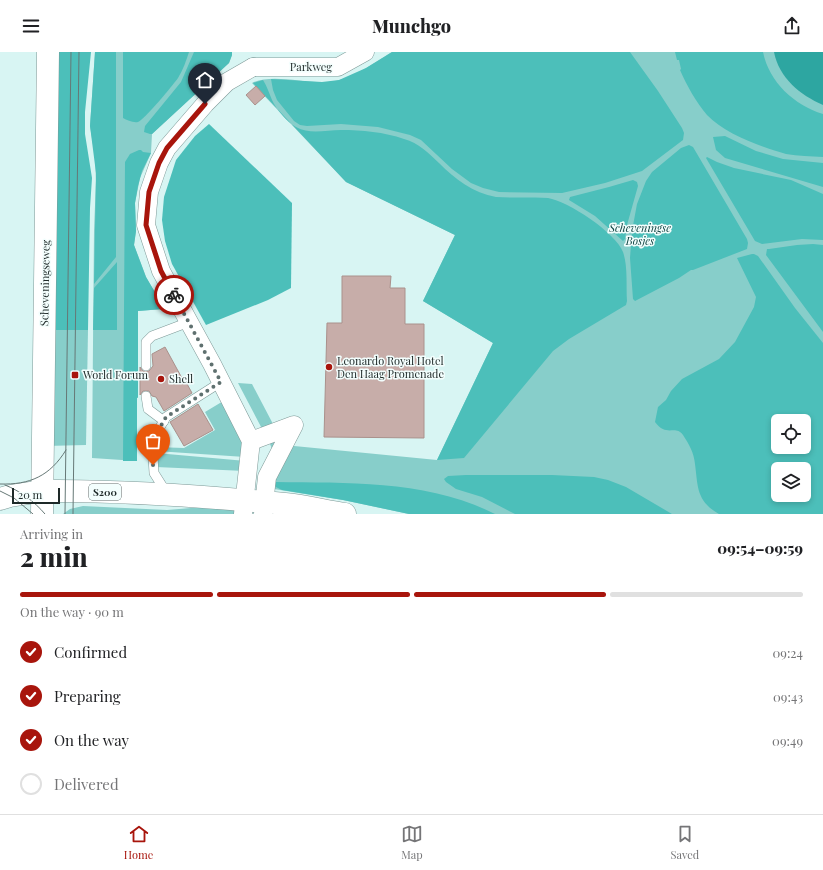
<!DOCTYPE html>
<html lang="en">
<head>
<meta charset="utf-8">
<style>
	:root { --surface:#fff; --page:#f2f2f2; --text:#202124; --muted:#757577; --line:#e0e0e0; --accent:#a8150c }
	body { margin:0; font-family:"Playfair Display",serif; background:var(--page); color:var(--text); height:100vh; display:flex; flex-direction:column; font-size:15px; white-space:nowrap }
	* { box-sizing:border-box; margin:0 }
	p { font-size:13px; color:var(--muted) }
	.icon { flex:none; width:22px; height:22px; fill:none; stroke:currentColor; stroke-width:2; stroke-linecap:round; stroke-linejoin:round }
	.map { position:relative; height:462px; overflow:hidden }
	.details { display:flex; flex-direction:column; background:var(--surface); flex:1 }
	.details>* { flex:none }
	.fabs { position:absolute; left:771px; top:362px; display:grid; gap:8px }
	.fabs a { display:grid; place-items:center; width:40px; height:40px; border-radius:6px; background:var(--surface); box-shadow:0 2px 6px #0003; font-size:20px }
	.scale { position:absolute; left:12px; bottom:10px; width:48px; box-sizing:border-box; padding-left:4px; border:2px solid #1e2928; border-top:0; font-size:11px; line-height:14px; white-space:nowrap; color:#1e2928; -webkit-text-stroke:3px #f3fefd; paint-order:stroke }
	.pin { position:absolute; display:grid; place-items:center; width:34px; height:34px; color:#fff; margin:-41px -17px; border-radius:50% 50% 50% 0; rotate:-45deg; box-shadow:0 0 4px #0007 }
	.pin .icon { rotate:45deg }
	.courier { position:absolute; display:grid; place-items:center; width:40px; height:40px; margin:-20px; border:3px solid #a8150c; border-radius:50%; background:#fff; color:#222; box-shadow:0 1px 5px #0007 }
	.headline em { font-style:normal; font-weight:800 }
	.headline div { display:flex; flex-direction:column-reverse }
	.headline { display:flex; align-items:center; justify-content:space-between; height:68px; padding:0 20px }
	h1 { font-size:26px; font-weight:800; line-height:30px }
	.bar { display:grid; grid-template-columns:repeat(4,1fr); gap:6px 4px; align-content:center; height:48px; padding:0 20px }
	.bar i { height:5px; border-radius:3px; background:var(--line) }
	.bar .active { background:var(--accent) }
	.bar p { grid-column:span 4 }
	ol { padding:0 20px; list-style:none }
	li { display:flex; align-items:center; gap:12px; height:44px }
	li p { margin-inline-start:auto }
	li .icon { padding:4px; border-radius:50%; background:var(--accent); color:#fff; stroke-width:4 }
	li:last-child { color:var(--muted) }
	li i { width:22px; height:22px; border:2px solid var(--line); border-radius:50% }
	header { display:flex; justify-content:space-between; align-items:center; height:52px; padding:0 20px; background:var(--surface); font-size:18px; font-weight:800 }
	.menu { display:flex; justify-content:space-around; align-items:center; height:56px; border-top:1px solid var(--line); background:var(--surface); font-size:11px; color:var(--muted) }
	.menu a { display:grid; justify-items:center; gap:2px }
	.menu .active { color:var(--accent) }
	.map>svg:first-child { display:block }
	.green { fill:#87ceca; fill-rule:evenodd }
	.forest { fill:#4cbfba; fill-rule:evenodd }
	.water { fill:#2da6a1 }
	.building { fill:#c7ada9; stroke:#aa918c }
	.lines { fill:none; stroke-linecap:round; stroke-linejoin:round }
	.lane-casing { stroke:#7e9997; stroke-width:10 }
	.street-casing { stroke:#7e9997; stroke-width:19 }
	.secondary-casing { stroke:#7e9997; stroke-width:23 }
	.primary-casing { stroke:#7e9997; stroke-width:23 }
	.lane { stroke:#fff; stroke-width:9 }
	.street { stroke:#fff; stroke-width:18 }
	.secondary { stroke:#fff; stroke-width:22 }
	.primary { stroke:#fff; stroke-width:22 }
	.tram { stroke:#667876; stroke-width:1 }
	.done { stroke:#5f706f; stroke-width:4; stroke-dasharray:0 7.2 }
	.route { stroke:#a8150c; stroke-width:5 }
	.poi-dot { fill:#a8150c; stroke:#f3fefd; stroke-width:1.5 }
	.labels { text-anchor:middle; stroke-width:3; stroke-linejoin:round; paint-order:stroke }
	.shield { fill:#f3fefd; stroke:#5e6968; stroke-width:1 }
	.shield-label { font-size:10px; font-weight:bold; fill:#1e2928 }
	.street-label { font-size:11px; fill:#1e2928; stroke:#f3fefd }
	.park-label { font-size:11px; font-style:italic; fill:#114543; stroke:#f3fefd }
	.poi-label { font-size:11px; fill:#1e2928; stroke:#f3fefd; text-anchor:start }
</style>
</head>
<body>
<header><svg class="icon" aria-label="menu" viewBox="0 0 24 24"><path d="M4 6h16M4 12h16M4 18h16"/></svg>Munchgo<svg class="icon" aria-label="share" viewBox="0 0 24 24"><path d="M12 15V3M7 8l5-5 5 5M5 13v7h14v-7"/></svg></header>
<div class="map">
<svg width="823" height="462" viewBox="0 0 823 462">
	<rect width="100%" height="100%" fill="#d8f5f3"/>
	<!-- green -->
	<g class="green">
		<path d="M95 0H232V3L229 11 152 82 151 101 140 126 135 151 136 179 134 193 146 225 163 254V257L138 259V346H137V409L92 406 94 178 96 129 95 105 90 74Z"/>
		<path d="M392 0H823V462H409L343 448 274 437 276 407 270 392 238 331 252 332 284 393 437 408 493 291 423 249 455 183 346 130 252 31C272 21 306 32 328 30 352 28 372 12 392 0ZM778 369H804V395H778ZM778 417H804V443H778Z"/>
		<path d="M46 278H88L86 393 45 394Z"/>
		<path d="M225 348 246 390 245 405 156 399V395L184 396 215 378 205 360Z"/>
		<path d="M156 401 246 409 245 419 156 415Z"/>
		<path d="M83 454 167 458 215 454 235 456V462H63L70 457Z"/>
	</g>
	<!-- forest -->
	<g class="forest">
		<path d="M50 0H91L85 60V82L92 126 90 156 88 278H46Z"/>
		<path d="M95 0H116V205L94 232 96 121 90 74Z"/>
		<path d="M123 0H189C186 9 183 18 178 26 173 33 144 68 138 70 133 71 127 68 123 66Z"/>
		<path d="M194 0H232V3L229 11 152 82H150L144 80 145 74 181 30Z"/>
		<path d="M392 0H630L658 39 682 76 684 81 683 88 642 119 605 131 562 141 499 140 483 136 471 131 452 117 421 88 410 83 378 75 341 72 307 74 300 73 294 69 277 48 273 38 271 27 322 30 339 28 366 16Z"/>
		<path d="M675 0H763C769 30 794 53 823 62V105C811 104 798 104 786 102 761 95 725 82 707 63 696 50 687 34 680 18L681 17 679 8H677Z"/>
		<path d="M263 28C267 34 269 41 272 48 276 57 287 70 296 75 310 83 326 78 341 78 362 78 384 80 404 87 419 91 428 101 439 111 455 127 473 141 496 145 513 146 531 145 548 146 568 149 616 181 623 200 628 214 626 235 627 249L626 253 569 287 553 299 464 406 437 408 493 291 423 249 455 183 346 130 253 31Z"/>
		<path d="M209 72 292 151 291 236 268 248 206 273 172 212 165 189 162 168 164 145 176 108 195 84Z"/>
		<path d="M725 84 756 99 783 107 823 111V135L725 106 716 98 713 85Z"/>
		<path d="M689 93 693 95 747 187 748 191 747 197 693 218H691L679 226 635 249 633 247 630 206 632 179 637 152 646 129 652 120 681 96Z"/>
		<path d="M139 98H141L143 100 151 101 142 119 138 134 135 151 136 179 134 193 146 225 163 254V257L138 259V345L137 346V409H123L125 110 130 102Z"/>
		<path d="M707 105 717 110 734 116 791 128 823 142V188L802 187 762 192 755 189 706 106Z"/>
		<path d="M633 128 637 130 638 134 627 173 625 187 623 189 595 164 569 148 570 145 609 135Z"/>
		<path d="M813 192 823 193V280L766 203 767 197H769L797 193Z"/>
		<path d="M752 202H754L758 204 795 256 823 291V462H719C696 449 698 434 695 412 694 401 689 392 683 383 675 372 667 386 655 370L658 355 666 348 671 339 682 327 719 307 735 290 754 255 756 245 737 206ZM778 369H804V395H778ZM778 417H804V443H778Z"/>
		<path d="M117 210V278H93L94 236Z"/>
		<path d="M466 423H552L594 425 608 428 626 435 672 462H515L482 445 456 437 446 430 444 427 448 424Z"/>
		<path d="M276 430C349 431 428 428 495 462H409L343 448 282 438 276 435 274 432Z"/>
	</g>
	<!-- water -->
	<path class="water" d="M774 0H823V53C800 43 779 26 774 0Z"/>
	<!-- building -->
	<g class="building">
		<path d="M256 34 265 44 255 53 246 43Z"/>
		<path d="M342 224H391L390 236H405V272H424V386L324 385 327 271H342Z"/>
		<path d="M165 295 183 328 186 330 192 341 164 359 156 345 152 344 149 339H143L140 343V315L143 319H149L153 314 152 302Z"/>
		<path d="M198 352 213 378 184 394 170 370Z"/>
	</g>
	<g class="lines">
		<!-- lane casing -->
		<g class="lane-casing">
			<g id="lane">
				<path d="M146 314V290L152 284 189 270"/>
				<path d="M146 344 148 357 164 369"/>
				<path d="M166 440 154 421 152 389 166 365 221 330"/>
			</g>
		</g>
		<!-- street casing -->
		<g class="street-casing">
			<g id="street">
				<path d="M253 15H338L365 0"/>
				<path d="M251 389 294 373 267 425 263 462"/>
				<path d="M243 462 251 389 212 312 161 219 146 173 149 140 159 111 167 96 205 52 227 30 253 15"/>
			</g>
		</g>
		<!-- secondary casing -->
		<g class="secondary-casing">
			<g id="secondary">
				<path d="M0 447 10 444 42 439"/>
				<path d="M42 462 48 0"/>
			</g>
		</g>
		<!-- primary casing -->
		<g class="primary-casing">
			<path id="primary" d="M42 439C123 438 204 444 285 452 305 454 325 459 345 462"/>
		</g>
		<!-- lane -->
		<use href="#lane" class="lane"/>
		<!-- street -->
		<use href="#street" class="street"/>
		<!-- secondary -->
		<use href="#secondary" class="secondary"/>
		<!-- primary -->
		<use href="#primary" class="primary"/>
		<!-- tram -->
		<g class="tram">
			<path d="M0 432C30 433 50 424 66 398"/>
			<path d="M5 433C20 439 34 449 45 462"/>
			<path d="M0 439 14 446 33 462"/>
			<path d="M65 462 71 0"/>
			<path d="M73 462 79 0"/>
		</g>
	</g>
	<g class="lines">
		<!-- done -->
		<path class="done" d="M153 413 152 389 166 365 221 330 174 243"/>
		<!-- route -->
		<path class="route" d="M174 243 161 219 146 173 149 140 159 111 167 96 205 52"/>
	</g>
	<!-- markers -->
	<g class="poi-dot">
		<circle cx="329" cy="315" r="4"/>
		<rect x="71" y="319" width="8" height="8" rx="2"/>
		<circle cx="161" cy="327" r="4"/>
	</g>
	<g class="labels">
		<!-- shield labels -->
		<rect class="shield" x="89" y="432" width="32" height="16" rx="3"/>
		<g class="shield-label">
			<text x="105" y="444">S200</text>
		</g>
		<!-- street labels -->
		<g class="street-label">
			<text x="311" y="19">Parkweg</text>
			<text transform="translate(45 231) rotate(-89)" y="4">Scheveningseweg</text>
		</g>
		<!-- park labels -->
		<g class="park-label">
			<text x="640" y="180">Scheveningse<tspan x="640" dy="13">Bosjes</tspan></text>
		</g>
		<!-- poi labels -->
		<g class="poi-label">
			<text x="337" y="313">Leonardo Royal Hotel<tspan x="337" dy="13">Den Haag Promenade</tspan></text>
			<text x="83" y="327">World Forum</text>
			<text x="169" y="331">Shell</text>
		</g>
	</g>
</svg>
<div class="fabs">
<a><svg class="icon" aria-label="locate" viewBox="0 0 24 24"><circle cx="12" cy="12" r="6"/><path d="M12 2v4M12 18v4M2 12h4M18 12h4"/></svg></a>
<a><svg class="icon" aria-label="layers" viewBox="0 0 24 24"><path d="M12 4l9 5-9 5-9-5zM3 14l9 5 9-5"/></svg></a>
</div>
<div class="scale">20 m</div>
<div class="pin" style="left:153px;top:413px;background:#ea580c"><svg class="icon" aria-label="bag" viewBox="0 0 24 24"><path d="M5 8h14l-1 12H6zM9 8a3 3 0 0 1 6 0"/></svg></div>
<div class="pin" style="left:205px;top:52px;background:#1f2937"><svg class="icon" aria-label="home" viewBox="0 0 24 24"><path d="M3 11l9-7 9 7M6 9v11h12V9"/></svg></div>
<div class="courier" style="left:174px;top:243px"><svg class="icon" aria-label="bike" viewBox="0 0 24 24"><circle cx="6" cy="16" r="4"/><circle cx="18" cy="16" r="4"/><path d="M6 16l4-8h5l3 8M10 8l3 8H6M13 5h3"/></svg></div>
</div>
<section class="details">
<div class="headline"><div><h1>2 min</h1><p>Arriving in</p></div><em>09:54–09:59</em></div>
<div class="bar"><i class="active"></i><i class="active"></i><i class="active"></i><i></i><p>On the way · 90 m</p></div>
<ol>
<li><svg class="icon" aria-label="check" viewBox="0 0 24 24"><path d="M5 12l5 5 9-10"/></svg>Confirmed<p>09:24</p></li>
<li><svg class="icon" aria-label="check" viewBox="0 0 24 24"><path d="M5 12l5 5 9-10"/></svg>Preparing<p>09:43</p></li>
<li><svg class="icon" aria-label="check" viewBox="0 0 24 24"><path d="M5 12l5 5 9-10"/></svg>On the way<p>09:49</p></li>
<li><i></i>Delivered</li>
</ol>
</section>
<nav class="menu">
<a class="active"><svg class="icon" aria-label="home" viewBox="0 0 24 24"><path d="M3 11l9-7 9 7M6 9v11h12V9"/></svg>Home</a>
<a><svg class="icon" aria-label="map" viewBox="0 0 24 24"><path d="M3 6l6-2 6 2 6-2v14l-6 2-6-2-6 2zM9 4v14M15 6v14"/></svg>Map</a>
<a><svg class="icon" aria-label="saved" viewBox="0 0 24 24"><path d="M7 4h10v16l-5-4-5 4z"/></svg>Saved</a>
</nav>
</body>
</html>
